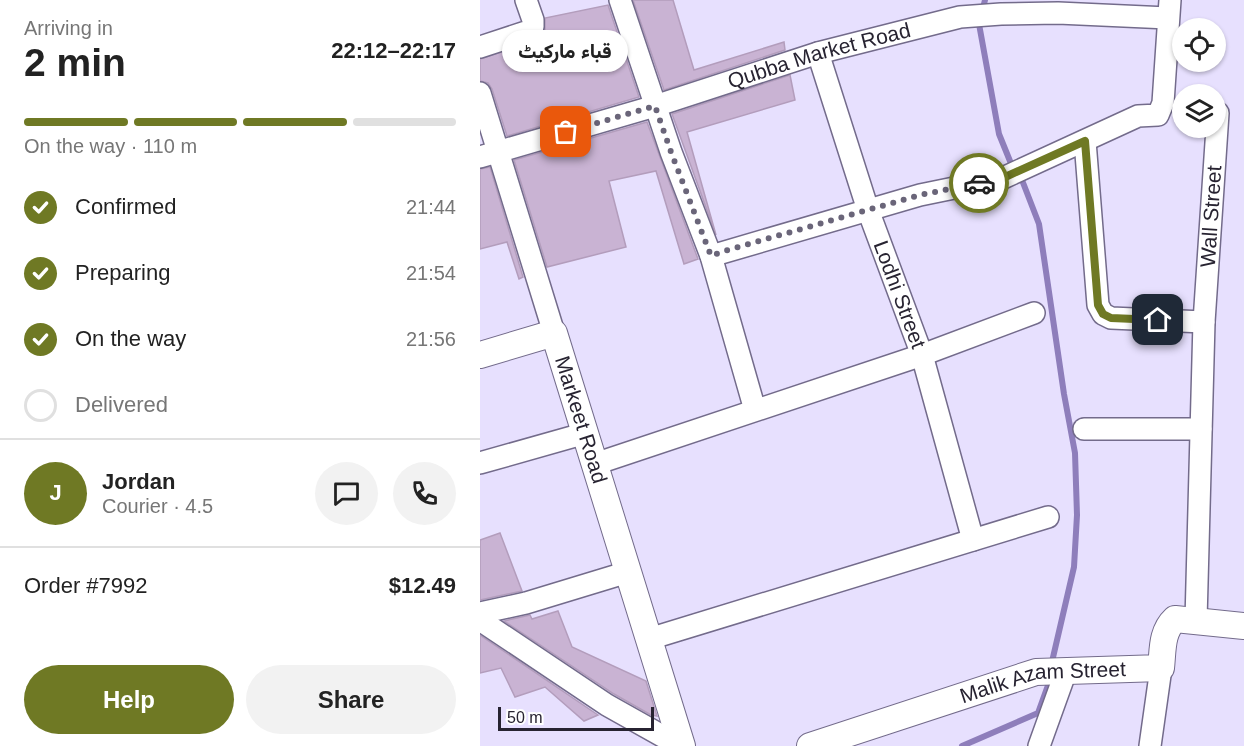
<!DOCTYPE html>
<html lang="en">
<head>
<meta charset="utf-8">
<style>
	:root { --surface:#fff; --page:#f2f2f2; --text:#222; --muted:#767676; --line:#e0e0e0; --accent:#6f7924 }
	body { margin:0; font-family:Helvetica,Vazirmatn,sans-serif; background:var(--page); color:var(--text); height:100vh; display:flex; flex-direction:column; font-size:22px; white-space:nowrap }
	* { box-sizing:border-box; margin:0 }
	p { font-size:20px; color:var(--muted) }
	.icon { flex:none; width:33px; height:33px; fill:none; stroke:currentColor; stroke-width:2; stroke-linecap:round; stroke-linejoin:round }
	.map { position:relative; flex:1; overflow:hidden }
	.details { display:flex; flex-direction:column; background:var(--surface); width:480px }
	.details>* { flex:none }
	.buttons { position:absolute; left:692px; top:18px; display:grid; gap:12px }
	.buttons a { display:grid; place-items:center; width:54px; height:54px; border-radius:50%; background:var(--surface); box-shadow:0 2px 4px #0004; font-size:30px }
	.scale { position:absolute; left:18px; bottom:15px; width:156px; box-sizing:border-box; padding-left:6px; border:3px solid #272331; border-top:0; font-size:16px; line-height:21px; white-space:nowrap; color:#272331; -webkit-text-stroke:4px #fff; paint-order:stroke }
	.pin { position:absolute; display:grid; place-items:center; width:51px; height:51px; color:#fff; margin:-26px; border-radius:12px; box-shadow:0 3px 9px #0006 }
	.courier { position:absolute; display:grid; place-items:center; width:60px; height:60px; margin:-30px; border:4px solid #6f7924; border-radius:50%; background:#fff; color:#222; box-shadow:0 2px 8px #0007 }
	.bubble { position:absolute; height:42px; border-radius:21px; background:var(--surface); box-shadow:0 2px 4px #0004; font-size:20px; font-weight:800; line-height:42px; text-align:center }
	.head em { font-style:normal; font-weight:800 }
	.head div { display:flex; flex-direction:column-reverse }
	.head { display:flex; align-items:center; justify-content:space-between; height:102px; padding:0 24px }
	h1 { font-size:39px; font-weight:800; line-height:45px }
	.bar { display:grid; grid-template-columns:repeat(4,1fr); gap:9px 6px; align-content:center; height:72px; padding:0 24px }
	.bar i { height:8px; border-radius:4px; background:var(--line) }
	.bar .selected { background:var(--accent) }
	.bar p { grid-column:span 4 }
	.line { display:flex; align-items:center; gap:15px; padding:0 24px; border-top:2px solid var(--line) }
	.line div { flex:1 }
	.round { display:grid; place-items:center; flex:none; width:63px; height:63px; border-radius:32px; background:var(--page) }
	ol { padding:0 24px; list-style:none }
	li { display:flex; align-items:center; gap:18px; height:66px }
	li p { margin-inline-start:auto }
	li .icon { padding:6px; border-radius:50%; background:var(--accent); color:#fff; stroke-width:4 }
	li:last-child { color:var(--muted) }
	li i { width:33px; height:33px; border:3px solid var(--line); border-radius:50% }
	.cta { display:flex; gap:12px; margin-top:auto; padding:12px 24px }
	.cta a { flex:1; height:69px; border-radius:36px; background:var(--accent); color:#fff; font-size:24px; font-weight:800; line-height:69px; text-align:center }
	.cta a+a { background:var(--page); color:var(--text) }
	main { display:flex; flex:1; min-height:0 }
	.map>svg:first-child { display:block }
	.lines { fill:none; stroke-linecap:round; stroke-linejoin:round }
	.stream { stroke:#8e7ebb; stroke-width:6 }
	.building { fill:#c9b3d3; stroke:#b39dbc; stroke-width:1.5 }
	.minor-casing { stroke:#736b8b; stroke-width:24 }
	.tertiary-casing { stroke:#736b8b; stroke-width:28 }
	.minor { stroke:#fff; stroke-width:21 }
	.tertiary { stroke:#fff; stroke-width:26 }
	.done { stroke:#6a6579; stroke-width:6; stroke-dasharray:0 10.8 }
	.route { stroke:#6f7924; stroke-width:8 }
	.labels { text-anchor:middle; stroke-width:4.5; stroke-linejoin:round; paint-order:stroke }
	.street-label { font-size:21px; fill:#272331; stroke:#fff }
</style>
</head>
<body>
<main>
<section class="details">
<div class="head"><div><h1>2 min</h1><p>Arriving in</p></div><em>22:12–22:17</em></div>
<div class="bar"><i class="selected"></i><i class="selected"></i><i class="selected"></i><i></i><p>On the way · 110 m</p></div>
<ol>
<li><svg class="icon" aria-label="check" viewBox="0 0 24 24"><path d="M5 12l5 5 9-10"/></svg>Confirmed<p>21:44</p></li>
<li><svg class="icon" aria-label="check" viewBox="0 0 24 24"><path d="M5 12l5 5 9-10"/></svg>Preparing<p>21:54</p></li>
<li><svg class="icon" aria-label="check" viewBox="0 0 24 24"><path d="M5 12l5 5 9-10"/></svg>On the way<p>21:56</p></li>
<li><i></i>Delivered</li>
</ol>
<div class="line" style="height:108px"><b class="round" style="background:var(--accent);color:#fff">J</b><div><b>Jordan</b><p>Courier · 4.5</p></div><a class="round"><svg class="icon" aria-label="chat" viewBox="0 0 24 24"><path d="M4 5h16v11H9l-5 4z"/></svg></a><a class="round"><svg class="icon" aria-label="phone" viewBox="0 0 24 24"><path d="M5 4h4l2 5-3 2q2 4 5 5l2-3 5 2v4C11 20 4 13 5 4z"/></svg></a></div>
<div class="line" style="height:78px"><div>Order #7992</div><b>$12.49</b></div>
<div class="cta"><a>Help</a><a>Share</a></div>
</section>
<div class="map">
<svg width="764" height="746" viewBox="0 0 764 746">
	<rect width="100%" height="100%" fill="#e7e0fe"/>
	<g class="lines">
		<!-- stream -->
		<g class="stream">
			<path d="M505 0 499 24 519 134 532 166 542 180 559 224 584 394 595 453 597 515 594 567 571 666"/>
			<path d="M482 746 558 713 571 677"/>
		</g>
	</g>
	<!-- building -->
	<g class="building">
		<path d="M153 0H193L214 70 304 42 305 50 184 90Z"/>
		<path d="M128 5 159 97 27 136 12 89 8 83 0 81V59L58 40 65 31V18Z"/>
		<path d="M310 75 315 100 207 132 236 235 192 114Z"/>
		<path d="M167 122 218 259 204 264 176 171 129 181 146 247 67 267 34 160Z"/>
		<path d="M10 167 43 277 39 279 27 242 0 249V169Z"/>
		<path d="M20 533 42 591 0 600V540Z"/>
		<path d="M78 611 92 647 166 681 177 716 171 715 134 694 24 621 50 615 52 619Z"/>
		<path d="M0 635 118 715 104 721 65 687 35 697 21 668 0 673Z"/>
	</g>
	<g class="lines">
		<!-- minor casing -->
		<g class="minor-casing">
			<g id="minor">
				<path d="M140 0 191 152 231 256 275 410"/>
				<path d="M0 47 49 31 53 27V20L46 0"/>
				<path id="s1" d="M338 53 388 210 442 355 493 540"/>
				<path d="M0 93 74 333"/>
				<path d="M605 141 618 305 623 314 631 318 724 322"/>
				<path id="s2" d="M0 157 175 106 338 53 480 17 521 14 578 13 688 18"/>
				<path d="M231 256 440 195 523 178 658 116 678 115 683 103 690 0"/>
				<path d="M604 429H721"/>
				<path d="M0 463 106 433"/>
				<path d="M115 464 442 355 554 313"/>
				<path d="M0 613 46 603 148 572"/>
				<path d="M0 620 127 705 200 746"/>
				<path id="s3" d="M716 620 724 322 738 113"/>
				<path d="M169 639 568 517"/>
				<path d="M559 746 586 671"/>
				<path d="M670 746 681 668"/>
			</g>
		</g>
		<!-- tertiary casing -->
		<g class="tertiary-casing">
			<g id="tertiary">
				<path id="s4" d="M0 355 74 333 202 746"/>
				<path id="s5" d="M330 746 556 672 681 668C683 651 681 632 695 619L764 626"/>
			</g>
		</g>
		<!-- minor -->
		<use href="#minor" class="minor"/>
		<!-- tertiary -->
		<use href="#tertiary" class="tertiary"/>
	</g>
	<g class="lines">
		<!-- done -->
		<path class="done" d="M86 132 175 106 191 152 231 256 241 252 440 195 499 183"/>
		<!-- route -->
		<path class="route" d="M499 183 523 178 605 141 618 305 623 314 631 318 678 320"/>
	</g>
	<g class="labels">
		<!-- street labels -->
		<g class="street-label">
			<text dy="7" stroke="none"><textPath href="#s2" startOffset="354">Qubba Market Road</textPath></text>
			<text dy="7" stroke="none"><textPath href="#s3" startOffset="404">Wall Street</textPath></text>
			<text dy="7" stroke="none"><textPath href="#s1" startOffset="255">Lodhi Street</textPath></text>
			<text dy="7" stroke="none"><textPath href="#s4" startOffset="168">Markeet Road</textPath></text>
			<text dy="7" stroke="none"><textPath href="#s5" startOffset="243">Malik Azam Street</textPath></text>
		</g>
	</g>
</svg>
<div class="buttons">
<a><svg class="icon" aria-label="locate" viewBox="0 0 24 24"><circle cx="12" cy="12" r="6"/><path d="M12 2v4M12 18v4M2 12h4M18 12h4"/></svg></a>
<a><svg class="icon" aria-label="layers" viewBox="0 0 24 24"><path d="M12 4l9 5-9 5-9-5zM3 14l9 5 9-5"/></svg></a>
</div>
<div class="scale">50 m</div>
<div class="pin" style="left:86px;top:132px;background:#ea580c"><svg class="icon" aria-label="bag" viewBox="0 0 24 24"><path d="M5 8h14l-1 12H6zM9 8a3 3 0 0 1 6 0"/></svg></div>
<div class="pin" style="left:678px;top:320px;background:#1f2937"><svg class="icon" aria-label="home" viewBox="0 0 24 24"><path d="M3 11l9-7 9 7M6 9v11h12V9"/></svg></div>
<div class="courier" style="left:499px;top:183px"><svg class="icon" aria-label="car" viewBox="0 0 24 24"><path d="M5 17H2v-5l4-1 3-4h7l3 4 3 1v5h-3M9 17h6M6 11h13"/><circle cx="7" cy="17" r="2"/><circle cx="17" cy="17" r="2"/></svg></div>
<div class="bubble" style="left:22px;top:30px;width:126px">قباء مارکیٹ</div>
</div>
</main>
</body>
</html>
